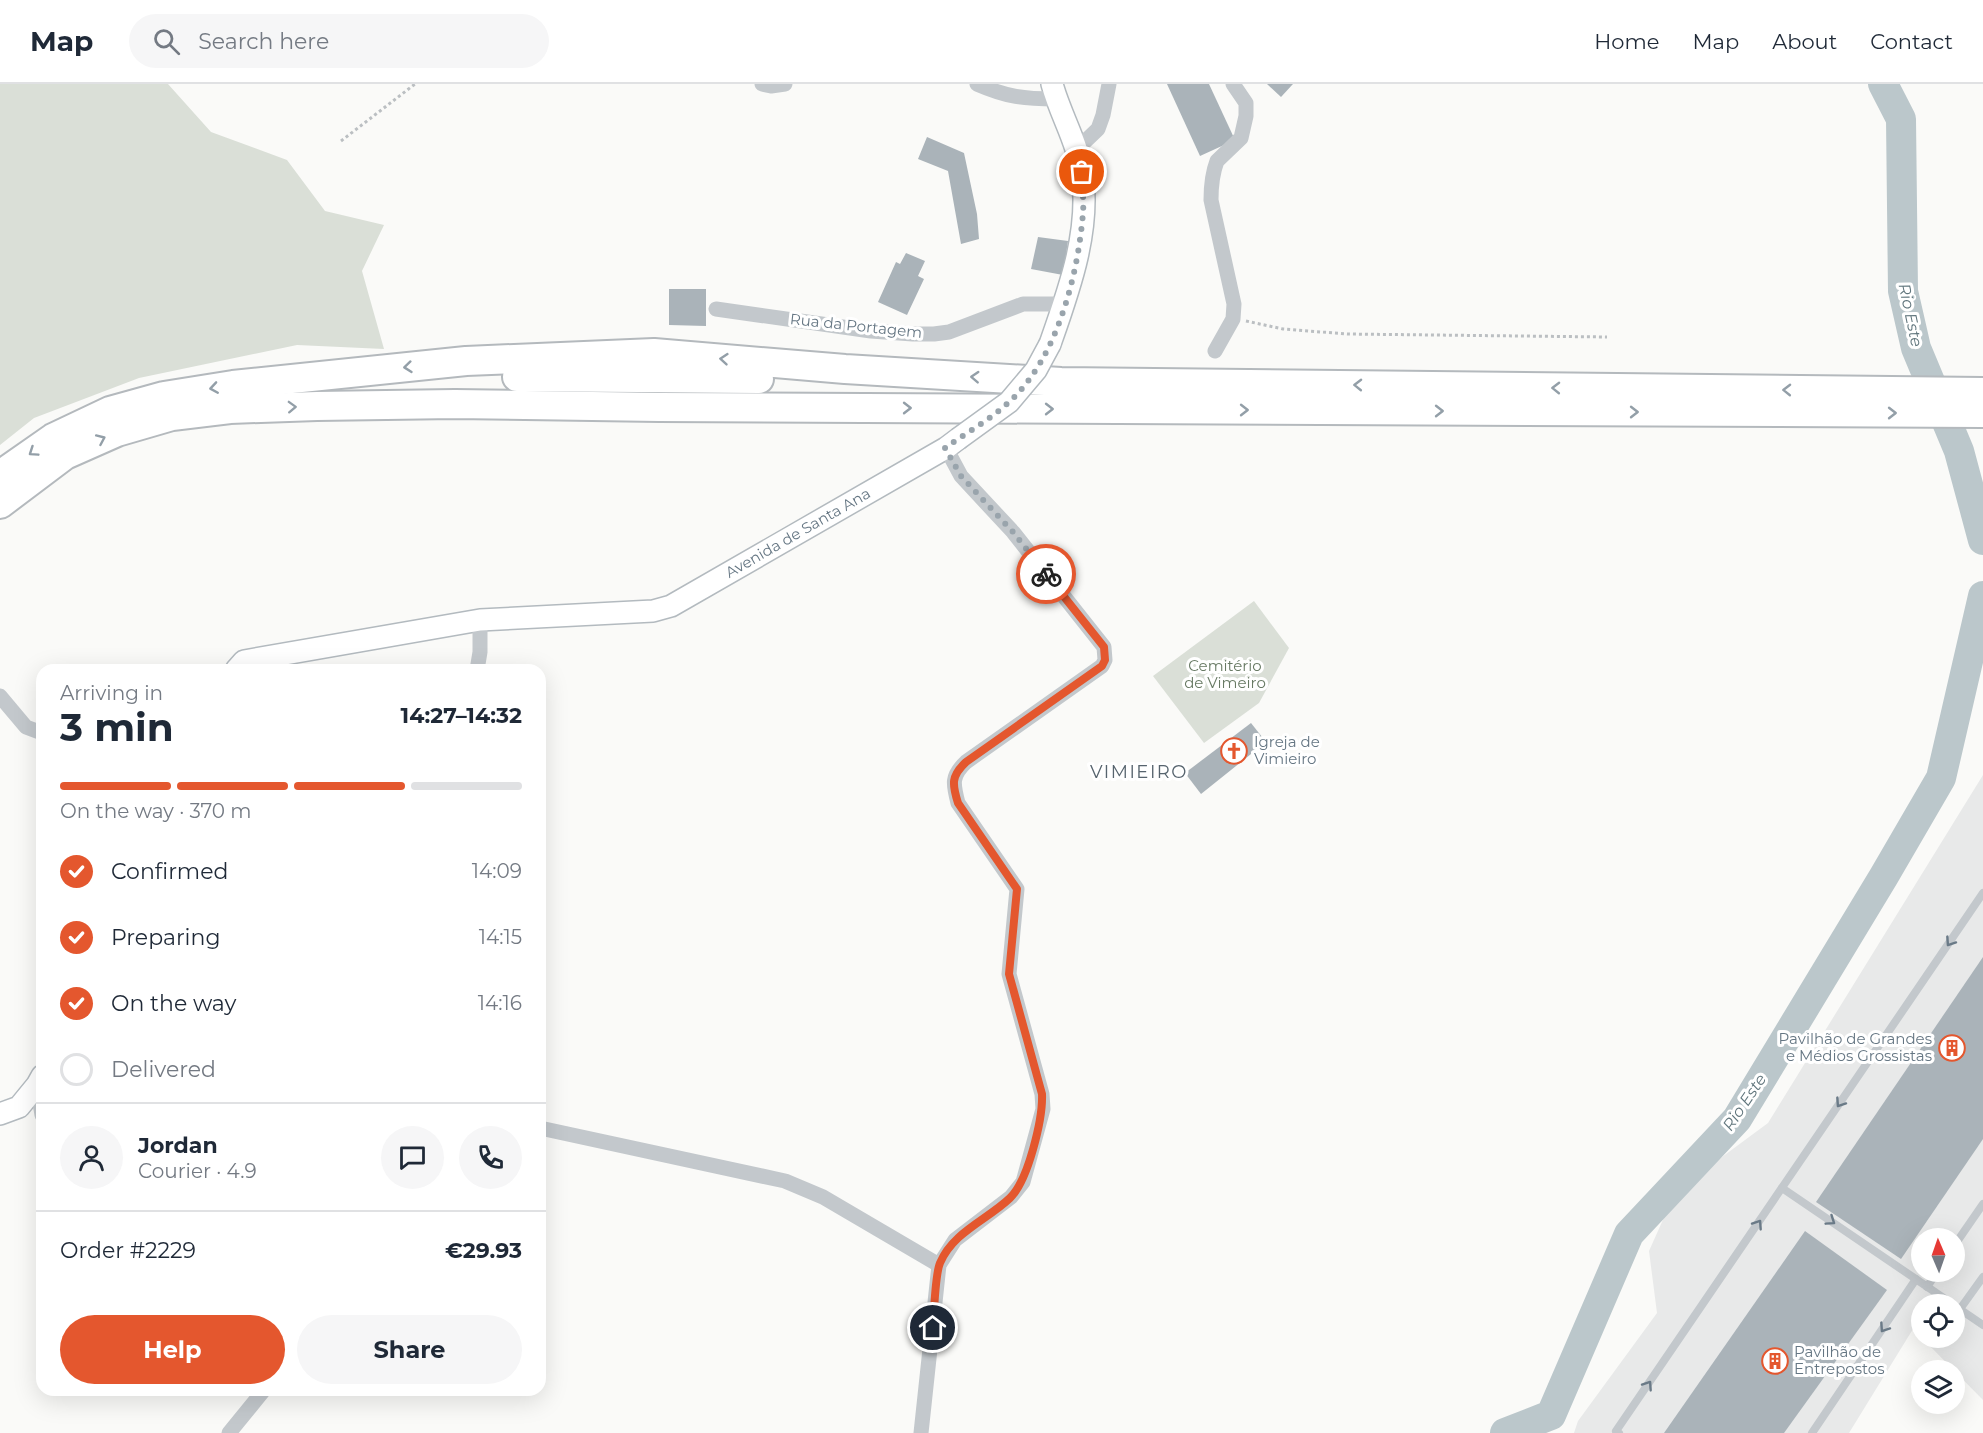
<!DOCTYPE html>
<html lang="en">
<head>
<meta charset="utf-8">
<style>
	:root { --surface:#fff; --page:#f6f6f7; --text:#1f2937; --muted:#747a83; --line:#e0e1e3; --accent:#e4572e }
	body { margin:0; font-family:Montserrat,sans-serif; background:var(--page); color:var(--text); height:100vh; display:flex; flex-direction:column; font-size:22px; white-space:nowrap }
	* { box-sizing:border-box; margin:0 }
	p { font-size:20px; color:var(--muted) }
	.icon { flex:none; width:33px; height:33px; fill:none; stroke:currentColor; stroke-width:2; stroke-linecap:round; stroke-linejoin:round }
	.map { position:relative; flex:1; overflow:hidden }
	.sheet { position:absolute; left:36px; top:580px; width:510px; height:732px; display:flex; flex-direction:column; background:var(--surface); border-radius:18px; box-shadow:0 6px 24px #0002 }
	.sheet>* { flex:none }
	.needle { width:39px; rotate:358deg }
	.fabs { position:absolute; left:1911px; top:1144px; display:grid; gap:12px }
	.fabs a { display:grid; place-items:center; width:54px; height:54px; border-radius:50%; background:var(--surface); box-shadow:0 6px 24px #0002; font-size:30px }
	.pin { position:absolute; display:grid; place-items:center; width:51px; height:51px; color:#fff; margin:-26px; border:3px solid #fff; border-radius:50%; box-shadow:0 2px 6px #0007 }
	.courier { position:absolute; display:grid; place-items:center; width:60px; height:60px; margin:-30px; border:4px solid #e4572e; border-radius:50%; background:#fff; color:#222; box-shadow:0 2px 8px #0007 }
	.headline em { font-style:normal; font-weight:700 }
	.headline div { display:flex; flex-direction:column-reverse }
	.headline { display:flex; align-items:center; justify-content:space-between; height:102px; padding:0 24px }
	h1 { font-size:39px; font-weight:700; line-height:45px }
	.bar { display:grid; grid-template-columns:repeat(4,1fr); gap:9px 6px; align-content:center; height:72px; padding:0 24px }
	.bar i { height:8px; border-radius:4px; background:var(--line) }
	.bar .current { background:var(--accent) }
	.bar p { grid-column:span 4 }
	.line { display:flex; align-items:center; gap:15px; padding:0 24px; border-top:2px solid var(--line) }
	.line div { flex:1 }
	.round { display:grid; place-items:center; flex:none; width:63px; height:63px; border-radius:32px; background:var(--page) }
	ol { padding:0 24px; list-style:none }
	li { display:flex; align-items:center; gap:18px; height:66px }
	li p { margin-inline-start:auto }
	li .icon { padding:6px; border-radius:50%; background:var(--accent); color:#fff; stroke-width:4 }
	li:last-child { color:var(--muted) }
	li i { width:33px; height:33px; border:3px solid var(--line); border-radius:50% }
	.cta { display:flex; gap:12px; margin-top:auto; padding:12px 24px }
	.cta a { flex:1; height:69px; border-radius:36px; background:var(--accent); color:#fff; font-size:24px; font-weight:700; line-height:69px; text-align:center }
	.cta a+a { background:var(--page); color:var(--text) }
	header { display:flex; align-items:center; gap:36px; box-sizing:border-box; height:84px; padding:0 30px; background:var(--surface); border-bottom:2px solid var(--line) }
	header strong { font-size:28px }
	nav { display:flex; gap:33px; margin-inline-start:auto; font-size:21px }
	.search { width:420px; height:54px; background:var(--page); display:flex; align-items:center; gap:15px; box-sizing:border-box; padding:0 21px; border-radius:33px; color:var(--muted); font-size:22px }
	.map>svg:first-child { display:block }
	.built { fill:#e8e9e9; fill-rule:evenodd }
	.green { fill:#dadfd7 }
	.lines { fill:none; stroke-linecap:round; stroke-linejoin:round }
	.river { stroke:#bbc7cb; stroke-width:30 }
	.building { fill:#aab3b9 }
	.secondary-casing { stroke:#b3babf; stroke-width:24 }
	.highway-casing { stroke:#b4b9bd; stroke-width:32 }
	.path { stroke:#bbbfc2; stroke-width:3; stroke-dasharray:3 3; stroke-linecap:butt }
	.lane { stroke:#c3c8cc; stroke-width:8 }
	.street { stroke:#c3c8cc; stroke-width:15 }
	.secondary { stroke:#fff; stroke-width:21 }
	.highway { stroke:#fff; stroke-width:28 }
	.secondary-bridge-casing { stroke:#b3babf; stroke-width:24; stroke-linecap:butt }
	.secondary-bridge { stroke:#fff; stroke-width:21 }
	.oneway { stroke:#939fa8 }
	.oneway2 { stroke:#6a7a87 }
	.done { stroke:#99a4ac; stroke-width:6; stroke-dasharray:0 10.8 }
	.route { stroke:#e4572e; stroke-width:8 }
	.labels { text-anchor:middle; stroke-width:6; stroke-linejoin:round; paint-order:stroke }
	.street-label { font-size:15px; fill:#657683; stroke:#fff }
	.park-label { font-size:15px; fill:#687a64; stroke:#fff }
	.poi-label { font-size:15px; fill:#657683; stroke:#fff; text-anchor:start }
	.water-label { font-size:16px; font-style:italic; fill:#60757c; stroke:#fff }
	.quarter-label { font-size:18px; letter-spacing:1.5px; fill:#57646e; stroke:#fff }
</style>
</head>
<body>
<header>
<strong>Map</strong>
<div class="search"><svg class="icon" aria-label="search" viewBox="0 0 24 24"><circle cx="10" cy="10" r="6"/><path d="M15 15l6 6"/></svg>Search here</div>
<nav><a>Home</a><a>Map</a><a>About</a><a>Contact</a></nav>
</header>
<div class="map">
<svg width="1983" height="1349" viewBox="0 0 1983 1349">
	<rect width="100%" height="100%" fill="#fafaf8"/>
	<!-- built -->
	<path class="built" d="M1983 691V1316L1922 1254H1954V1221H1922L1921 1253 1913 1245 1849 1349H1574L1578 1337 1657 1229 1649 1167 1666 1129 1699 1090 1768 1039ZM1922 1155H1954V1188H1922Z"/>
	<!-- green -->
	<g class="green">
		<path d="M0 0H168L211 48 287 76 325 127 384 141 362 187 384 265 297 261 139 294 34 334 0 361Z"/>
		<path d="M1254 517 1289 564 1259 619 1204 659 1153 592Z"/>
	</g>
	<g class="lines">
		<!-- river -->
		<g class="river">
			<path d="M1883 0 1901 35 1903 207 1916 264 1959 367 1983 456"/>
			<path d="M1505 1349 1551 1331 1629 1150 1737 1035 1884 792 1941 694 1983 512"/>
		</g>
	</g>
	<!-- building -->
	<g class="building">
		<path d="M1167 0H1209L1235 56 1200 72Z"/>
		<path d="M1267 0H1293L1281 13Z"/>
		<path d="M927 53 964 69 977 130 979 155 961 160 948 87 918 75Z"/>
		<path d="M1038 153 1068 157 1063 191 1031 185Z"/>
		<path d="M906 169 925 177 918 192 924 195 907 231 878 218 896 178 900 180Z"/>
		<path d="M669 205H706V242L669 241Z"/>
		<path d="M1251 639 1266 658 1201 710 1185 689Z"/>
		<path d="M1983 873V1055L1901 1175 1816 1118Z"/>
		<path d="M1805 1147 1887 1206 1784 1349H1664Z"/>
	</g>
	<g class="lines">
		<!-- secondary casing -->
		<g class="secondary-casing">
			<g id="secondary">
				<path d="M1050 260C1069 206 1091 146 1082 88 1077 57 1060 30 1052 0"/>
				<path id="s1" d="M236 586 244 577 480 536 653 527 671 522 946 364 958 355"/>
				<path d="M0 1030 19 1023 37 1001 42 992"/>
			</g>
		</g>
		<!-- highway casing -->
		<g class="highway-casing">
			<g id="highway">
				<path d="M517 293 759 295"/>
				<path d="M0 391 53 354 110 327 164 312 233 301 466 277 654 269 845 285 1061 298 1983 308"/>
				<path d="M0 420 65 371 117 348 172 332 230 325 317 322 455 320 659 323 1983 329"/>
			</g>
		</g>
		<!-- path -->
		<g class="path">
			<path d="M341 57 415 0"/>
			<path d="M1246 237 1283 245 1347 250 1607 253"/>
		</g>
		<!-- lane -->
		<g class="lane">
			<path d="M1782 1104 1954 1221"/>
			<path d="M1954 1162 1983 1120"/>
			<path d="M1927 1203 1937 1188"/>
			<path d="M1958 1224 1983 1241"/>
			<path d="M1960 1225 1983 1193"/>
			<path d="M1619 1349 1616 1347 1983 809"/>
			<path d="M1812 1349 1916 1195"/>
		</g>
		<!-- street -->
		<g class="street">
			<path d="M762 0 771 2 785 0"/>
			<path d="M977 0C1007 13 1024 15 1056 15"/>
			<path d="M1076 66 1098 45 1103 31 1109 0"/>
			<path d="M716 225 871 247 913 250H934L949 248 1023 220H1064"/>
			<path d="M1215 267 1233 235 1234 220 1211 116C1211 102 1212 90 1217 77L1241 54 1246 32V19L1233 0"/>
			<path d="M477 586 480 568V536"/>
			<path d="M0 612 26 643 42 649"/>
			<path d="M37 1001 42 1031"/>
			<path d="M540 1044 785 1097 823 1113 939 1181"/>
			<path d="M229 1349 264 1306"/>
			<path d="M921 1349 939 1181 955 1156 1011 1113 1023 1098 1043 1025 1042 1010 1009 890 1017 805 958 719C953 700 951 692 966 678L1102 582 1105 576 1104 563 1013 448 961 392 946 364"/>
		</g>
		<!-- secondary -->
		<use href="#secondary" class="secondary"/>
		<!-- highway -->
		<use href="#highway" class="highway"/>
		<!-- secondary-bridge casing -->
		<g class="secondary-bridge-casing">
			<path id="secondary-bridge" d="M958 355 1009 318 1036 286 1050 260"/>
		</g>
		<!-- secondary-bridge -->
		<use href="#secondary-bridge" class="secondary-bridge"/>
	</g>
	<!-- one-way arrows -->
	<defs><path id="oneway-chevron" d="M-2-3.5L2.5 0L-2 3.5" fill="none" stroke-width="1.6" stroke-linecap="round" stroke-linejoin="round" transform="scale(1.5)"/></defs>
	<g class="oneway">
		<use href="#oneway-chevron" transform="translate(724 275) rotate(-175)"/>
		<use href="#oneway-chevron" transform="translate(408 283) rotate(174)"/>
		<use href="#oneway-chevron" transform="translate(975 293) rotate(-177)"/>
		<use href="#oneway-chevron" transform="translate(1358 301) rotate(-179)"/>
		<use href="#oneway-chevron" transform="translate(214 304) rotate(171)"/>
		<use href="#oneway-chevron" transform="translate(1556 304) rotate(-179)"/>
		<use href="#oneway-chevron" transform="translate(1787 306) rotate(-179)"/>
		<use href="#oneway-chevron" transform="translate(292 323) rotate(-2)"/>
		<use href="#oneway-chevron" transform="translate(907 324)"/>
		<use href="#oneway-chevron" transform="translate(1049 325)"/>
		<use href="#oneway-chevron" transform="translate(1244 326)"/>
		<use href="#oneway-chevron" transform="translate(1439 327)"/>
		<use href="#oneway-chevron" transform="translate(1634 328)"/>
		<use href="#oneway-chevron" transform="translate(1892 329)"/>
		<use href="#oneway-chevron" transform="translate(101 355) rotate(-24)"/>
		<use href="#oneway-chevron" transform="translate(33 368) rotate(146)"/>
	</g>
	<g class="oneway2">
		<use href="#oneway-chevron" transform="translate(1950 858) rotate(124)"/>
		<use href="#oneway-chevron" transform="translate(1840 1019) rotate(124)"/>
		<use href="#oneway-chevron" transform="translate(1831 1137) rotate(34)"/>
		<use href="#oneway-chevron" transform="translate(1758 1140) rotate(-56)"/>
		<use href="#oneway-chevron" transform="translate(1884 1244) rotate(124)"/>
		<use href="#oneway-chevron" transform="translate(1648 1301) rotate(-56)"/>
	</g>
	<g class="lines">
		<!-- done -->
		<path class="done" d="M1046 490 1013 448 961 392 945 364C966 349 990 336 1009 318 1057 275 1078 191 1083 129 1084 116 1082 102 1082 88"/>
		<!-- route -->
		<path class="route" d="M933 1244C934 1229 935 1191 940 1179 953 1148 987 1136 1010 1114 1028 1097 1043 1035 1042 1010L1009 890 1017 805 958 719C952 700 951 692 966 678L1102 582 1105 576 1104 563 1046 490"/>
	</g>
	<!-- icons -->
	<defs>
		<g id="church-ring" transform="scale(1.35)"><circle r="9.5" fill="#fff" stroke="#e4572e" stroke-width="1.5"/><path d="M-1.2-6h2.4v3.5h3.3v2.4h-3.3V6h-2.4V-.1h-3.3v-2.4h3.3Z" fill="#e4572e"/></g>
		<g id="building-ring" transform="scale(1.35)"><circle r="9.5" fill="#fff" stroke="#e4572e" stroke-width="1.5"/><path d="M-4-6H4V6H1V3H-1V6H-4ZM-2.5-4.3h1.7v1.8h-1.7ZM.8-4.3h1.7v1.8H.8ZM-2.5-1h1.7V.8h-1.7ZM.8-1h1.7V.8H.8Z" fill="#e4572e"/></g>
	</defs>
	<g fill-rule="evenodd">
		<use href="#church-ring" x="1234" y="667"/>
		<use href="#building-ring" x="1952" y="964"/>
		<use href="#building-ring" x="1775" y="1277"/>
	</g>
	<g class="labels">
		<!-- street labels -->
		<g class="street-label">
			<text transform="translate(856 242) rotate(6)" y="5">Rua da Portagem</text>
			<text dy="5" stroke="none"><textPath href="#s1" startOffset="590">Avenida de Santa Ana</textPath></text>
		</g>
		<!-- park labels -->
		<g class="park-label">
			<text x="1225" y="587">Cemitério<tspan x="1225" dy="17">de Vimeiro</tspan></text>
		</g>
		<!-- poi labels -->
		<g class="poi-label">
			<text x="1254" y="663">Igreja de<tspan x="1254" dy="17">Vimieiro</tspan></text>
			<text x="1932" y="960" text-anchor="end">Pavilhão de Grandes<tspan x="1932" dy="17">e Médios Grossistas</tspan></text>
			<text x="1794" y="1273">Pavilhão de<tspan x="1794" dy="17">Entrepostos</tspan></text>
		</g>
		<!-- water labels -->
		<g class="water-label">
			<text transform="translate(1911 231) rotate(78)" y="6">Rio Este</text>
			<text transform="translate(1744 1018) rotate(-56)" y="6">Rio Este</text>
		</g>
		<!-- quarter labels -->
		<g class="quarter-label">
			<text x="1139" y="694">VIMIEIRO</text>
		</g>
	</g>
</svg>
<div class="fabs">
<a><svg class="needle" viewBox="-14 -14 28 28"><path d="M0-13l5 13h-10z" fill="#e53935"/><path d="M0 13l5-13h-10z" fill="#747a83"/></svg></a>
<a><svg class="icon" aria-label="locate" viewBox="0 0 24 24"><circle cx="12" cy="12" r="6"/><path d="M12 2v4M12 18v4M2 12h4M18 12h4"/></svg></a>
<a><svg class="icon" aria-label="layers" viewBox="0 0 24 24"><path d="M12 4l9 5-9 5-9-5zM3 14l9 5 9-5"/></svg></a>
</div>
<div class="pin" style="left:1082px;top:88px;background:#ea580c"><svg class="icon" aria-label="bag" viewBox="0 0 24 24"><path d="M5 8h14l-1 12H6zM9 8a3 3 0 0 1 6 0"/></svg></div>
<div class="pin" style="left:933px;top:1244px;background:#1f2937"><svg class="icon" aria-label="home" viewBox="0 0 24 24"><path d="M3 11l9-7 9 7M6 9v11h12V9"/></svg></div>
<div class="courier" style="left:1046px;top:490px"><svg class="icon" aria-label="bike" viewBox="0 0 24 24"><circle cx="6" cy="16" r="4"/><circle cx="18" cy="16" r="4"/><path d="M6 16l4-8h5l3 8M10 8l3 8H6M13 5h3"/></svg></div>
<section class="sheet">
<div class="headline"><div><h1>3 min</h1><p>Arriving in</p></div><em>14:27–14:32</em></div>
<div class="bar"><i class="current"></i><i class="current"></i><i class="current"></i><i></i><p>On the way · 370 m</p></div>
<ol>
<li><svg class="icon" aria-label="check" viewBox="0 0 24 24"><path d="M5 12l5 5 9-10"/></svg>Confirmed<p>14:09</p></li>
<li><svg class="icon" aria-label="check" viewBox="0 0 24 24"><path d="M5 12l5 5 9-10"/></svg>Preparing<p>14:15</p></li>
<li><svg class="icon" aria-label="check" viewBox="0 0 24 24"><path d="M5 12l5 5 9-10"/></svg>On the way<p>14:16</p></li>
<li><i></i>Delivered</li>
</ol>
<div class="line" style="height:108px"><a class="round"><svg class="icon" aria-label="person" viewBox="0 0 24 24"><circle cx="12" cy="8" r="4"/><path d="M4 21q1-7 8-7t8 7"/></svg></a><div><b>Jordan</b><p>Courier · 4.9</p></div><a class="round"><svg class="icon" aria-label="chat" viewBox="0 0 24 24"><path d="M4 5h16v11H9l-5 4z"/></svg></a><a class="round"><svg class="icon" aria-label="phone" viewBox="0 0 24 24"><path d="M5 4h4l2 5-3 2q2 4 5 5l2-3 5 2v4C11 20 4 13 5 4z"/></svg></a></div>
<div class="line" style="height:78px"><div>Order #2229</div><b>€29.93</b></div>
<div class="cta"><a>Help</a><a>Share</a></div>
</section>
</div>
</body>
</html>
